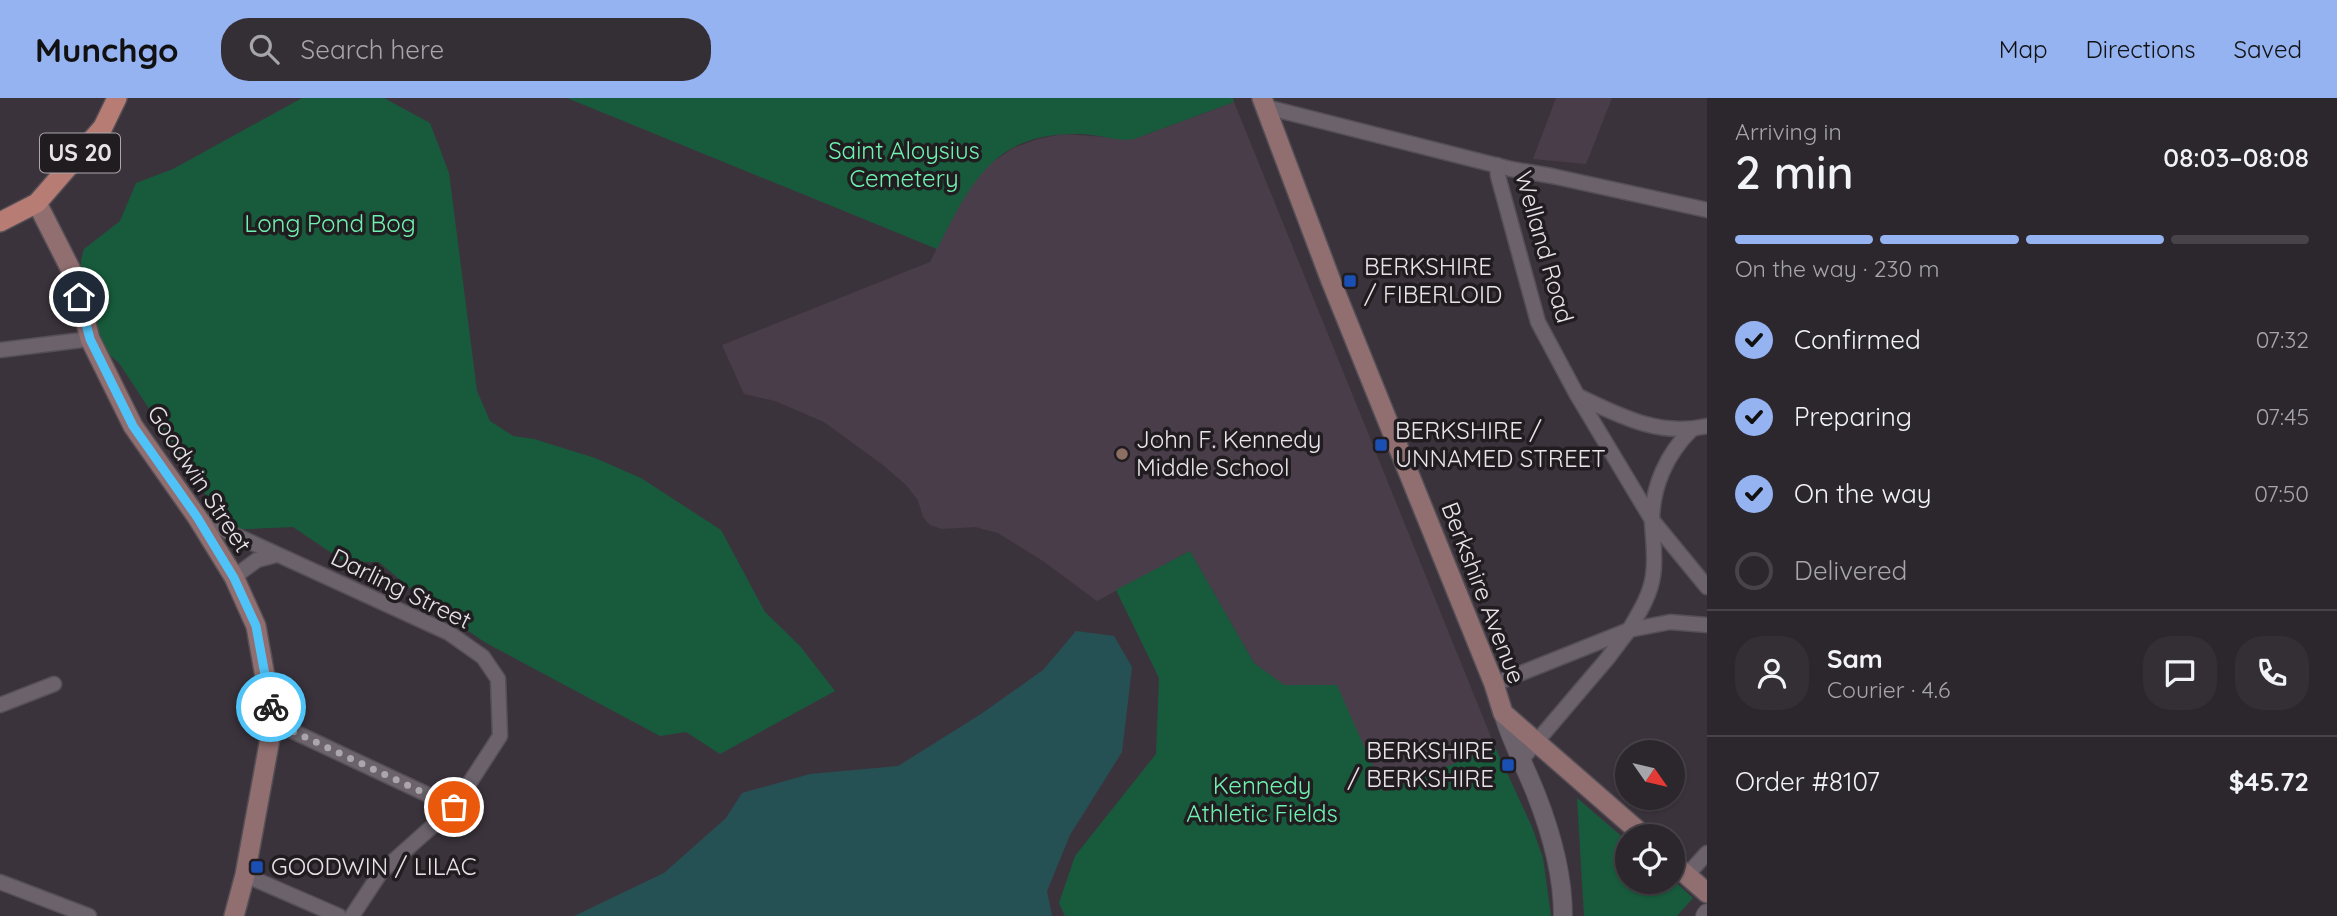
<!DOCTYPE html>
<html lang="en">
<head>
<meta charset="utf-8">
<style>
	:root { --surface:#2c262d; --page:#342e35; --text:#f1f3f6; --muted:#a6a5aa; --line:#484349; --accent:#95b2f1 }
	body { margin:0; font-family:Quicksand,sans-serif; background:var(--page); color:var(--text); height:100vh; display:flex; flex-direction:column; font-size:26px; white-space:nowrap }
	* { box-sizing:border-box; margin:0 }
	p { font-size:23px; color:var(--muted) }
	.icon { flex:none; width:38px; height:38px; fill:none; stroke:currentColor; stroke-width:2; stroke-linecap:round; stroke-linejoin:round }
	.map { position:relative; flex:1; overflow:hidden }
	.details { display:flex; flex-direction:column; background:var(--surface); width:630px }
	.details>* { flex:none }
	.needle { width:46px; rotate:124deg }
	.fabs { position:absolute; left:1615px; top:642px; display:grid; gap:14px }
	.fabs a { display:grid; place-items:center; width:70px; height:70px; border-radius:50%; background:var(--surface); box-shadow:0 2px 5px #0004,0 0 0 2px var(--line); font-size:35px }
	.pin { position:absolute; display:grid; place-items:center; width:60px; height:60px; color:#fff; margin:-30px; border:4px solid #fff; border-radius:50%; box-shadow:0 2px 7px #0007 }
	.courier { position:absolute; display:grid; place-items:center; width:70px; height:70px; margin:-35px; border:5px solid #4fc3f7; border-radius:50%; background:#fff; color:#222; box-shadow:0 2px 9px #0007 }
	.headline em { font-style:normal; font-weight:600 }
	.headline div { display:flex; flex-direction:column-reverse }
	.headline { display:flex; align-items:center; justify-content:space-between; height:119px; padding:0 28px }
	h1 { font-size:46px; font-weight:600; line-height:52px }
	.bar { display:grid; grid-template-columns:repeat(4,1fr); gap:10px 7px; align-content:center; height:84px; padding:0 28px }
	.bar i { height:9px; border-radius:5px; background:var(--line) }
	.bar .selected { background:var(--accent) }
	.bar p { grid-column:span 4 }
	.line { display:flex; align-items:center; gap:18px; padding:0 28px; border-top:2px solid var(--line) }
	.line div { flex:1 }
	.round { display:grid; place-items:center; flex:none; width:74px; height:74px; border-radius:28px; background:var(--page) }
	ol { padding:0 28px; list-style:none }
	li { display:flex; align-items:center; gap:21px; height:77px }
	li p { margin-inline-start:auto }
	li .icon { padding:7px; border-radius:50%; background:var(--accent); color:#111; stroke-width:4 }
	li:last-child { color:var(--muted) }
	li i { width:38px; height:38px; border:4px solid var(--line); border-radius:50% }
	header { display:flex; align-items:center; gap:42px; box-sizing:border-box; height:98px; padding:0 35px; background:var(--accent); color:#111 }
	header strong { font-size:33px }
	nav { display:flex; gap:38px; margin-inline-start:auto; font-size:24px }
	.search { width:490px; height:63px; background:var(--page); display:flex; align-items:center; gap:18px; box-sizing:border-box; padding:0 24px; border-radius:28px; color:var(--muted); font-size:26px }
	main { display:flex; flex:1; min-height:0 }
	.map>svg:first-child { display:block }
	.built { fill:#493d4a }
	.green { fill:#185b3c }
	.water { fill:#265154 }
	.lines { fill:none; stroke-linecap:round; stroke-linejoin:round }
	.minor-casing { stroke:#554f56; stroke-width:17 }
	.tertiary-casing { stroke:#554f56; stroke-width:20 }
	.secondary-casing { stroke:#554f56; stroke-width:22 }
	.primary-casing { stroke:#554f56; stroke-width:22 }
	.minor { stroke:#6b626c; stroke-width:14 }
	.tertiary { stroke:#6b626c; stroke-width:18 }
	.secondary { stroke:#916f70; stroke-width:19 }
	.primary { stroke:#b77c73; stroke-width:19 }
	.done { stroke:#aba5ac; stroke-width:7; stroke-dasharray:0 12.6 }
	.route { stroke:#4fc3f7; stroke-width:9 }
	.transit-dot { fill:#1a4fb4; stroke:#201c20; stroke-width:2.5 }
	.education-dot { fill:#8d6e63; stroke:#201c20; stroke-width:2.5 }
	.labels { text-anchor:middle; stroke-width:7; stroke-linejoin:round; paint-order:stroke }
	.shield { fill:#201c20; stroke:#aca7ac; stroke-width:2 }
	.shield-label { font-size:23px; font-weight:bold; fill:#e8e3e8 }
	.park-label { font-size:24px; fill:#6ff2b0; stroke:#201c20 }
	.street-label { font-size:24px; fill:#e8e3e8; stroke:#201c20 }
	.poi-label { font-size:24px; fill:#e8e3e8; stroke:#201c20; text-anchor:start }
</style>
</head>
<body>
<header>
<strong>Munchgo</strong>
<div class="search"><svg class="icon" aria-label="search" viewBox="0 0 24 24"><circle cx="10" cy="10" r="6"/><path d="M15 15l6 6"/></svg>Search here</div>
<nav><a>Map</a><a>Directions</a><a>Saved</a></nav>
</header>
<main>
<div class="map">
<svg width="1707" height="818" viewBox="0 0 1707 818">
	<rect width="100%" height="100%" fill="#3b333c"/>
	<!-- built -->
	<g class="built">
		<path d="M1556 0H1612L1586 66 1533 61Z"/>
		<path d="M1234 4 1495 649 1384 695 1284 588 1254 565 1190 453 1097 503 1043 463 998 435 975 429 942 431 930 427 923 419 918 402 906 387 883 367 824 324 775 303 744 296 722 247 930 164 967 92 987 68 1013 50 1038 41 1063 36 1134 41Z"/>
	</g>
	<!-- green -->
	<g class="green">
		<path d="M302 0H384L430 25 449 75 477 293 490 323 513 338 534 341 595 360 641 380 721 432 765 514 800 548 835 593 720 656 686 634 660 638 486 545 430 507 379 464H345L293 429 229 432 119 265 88 238 81 186V162L84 151 120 123 136 85 173 71Z"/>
		<path d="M567 0H1233L1234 4 1134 41C1116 44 1098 36 1081 36 994 33 971 85 937 151Z"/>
		<path d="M1190 453 1254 565 1284 587H1337L1384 694 1495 649 1532 729 1543 760 1551 818H1065L1059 805 1075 758 1156 656 1159 580 1116 492Z"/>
		<path d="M1577 700 1627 743 1628 784 1673 782 1693 800 1677 818H1584Z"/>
	</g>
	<!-- water -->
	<path class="water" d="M1076 533 1114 538 1132 569 1122 654 1070 737 1047 793 1052 818H574L664 775 726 720 742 695 810 676 898 668 981 616 1043 572Z"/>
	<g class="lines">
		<!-- minor casing -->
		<g class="minor-casing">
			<g id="minor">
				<path d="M1266 9 1511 71 1552 78 1707 112"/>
				<path d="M1497 67 1498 78 1538 224 1577 297 1652 422 1707 489"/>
				<path d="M0 252 90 241"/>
				<path d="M1578 298C1620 318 1659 339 1707 328"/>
				<path d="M198 420 449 535 483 559 498 581 500 638 454 709 381 774 352 818"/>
				<path d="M234 479 257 462 276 457"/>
				<path d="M1494 586 1629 532C1639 515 1650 498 1653 478 1656 459 1653 442 1652 424 1652 388 1667 356 1691 332"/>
				<path d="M0 607 54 586"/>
				<path d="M273 624 454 709"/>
				<path d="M1521 662 1607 561 1629 532 1670 524 1707 527"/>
				<path d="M245 777 339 818"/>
				<path d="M1687 777 1707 755"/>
				<path d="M0 784 89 818"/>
			</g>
		</g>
		<!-- tertiary casing -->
		<g class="tertiary-casing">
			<g id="tertiary">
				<path d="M1503 615C1511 643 1525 668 1536 696 1551 734 1563 776 1563 818"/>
				<path d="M1705 818 1707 815"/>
			</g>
		</g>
		<!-- secondary casing -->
		<g class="secondary-casing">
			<g id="secondary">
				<path d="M1262 0 1331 183 1494 586 1503 615 1644 738"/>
				<path d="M37 105 74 178 90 241 133 328 197 419 234 479 256 528 273 624 245 777 234 818"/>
				<path d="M1673 765 1707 795"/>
			</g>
		</g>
		<!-- primary casing -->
		<g class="primary-casing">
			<path id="primary" d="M0 124 37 105 103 29 117 0"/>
		</g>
		<!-- minor -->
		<use href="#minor" class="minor"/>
		<!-- tertiary -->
		<use href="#tertiary" class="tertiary"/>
		<!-- secondary -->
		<use href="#secondary" class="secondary"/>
		<!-- primary -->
		<use href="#primary" class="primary"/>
	</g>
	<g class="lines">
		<!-- done -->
		<path class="done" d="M271 609 273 624 454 709"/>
		<!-- route -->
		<path class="route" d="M79 199 90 241 133 328 197 419 234 480 256 528 271 609"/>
	</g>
	<!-- markers -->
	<g class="transit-dot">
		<rect x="1343" y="176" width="14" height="14" rx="3.5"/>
		<rect x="1374" y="340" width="14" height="14" rx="3.5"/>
		<rect x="1501" y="660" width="14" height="14" rx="3.5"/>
		<rect x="250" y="762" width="14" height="14" rx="3.5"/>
	</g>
	<circle class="education-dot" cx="1122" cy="356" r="7"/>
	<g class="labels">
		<!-- shield labels -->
		<rect class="shield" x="40" y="35.5" width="80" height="39" rx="5"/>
		<g class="shield-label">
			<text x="80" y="63">US 20</text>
		</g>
		<!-- park labels -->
		<g class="park-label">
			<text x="904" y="61">Saint Aloysius<tspan x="904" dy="28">Cemetery</tspan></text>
			<text x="330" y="134">Long Pond Bog</text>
			<text x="1262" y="696">Kennedy<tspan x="1262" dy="28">Athletic Fields</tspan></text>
		</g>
		<!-- street labels -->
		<g class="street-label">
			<text transform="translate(1544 149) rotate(74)" y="8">Welland Road</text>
			<text transform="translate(199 381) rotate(57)" y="8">Goodwin Street</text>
			<text transform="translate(401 491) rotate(26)" y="8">Darling Street</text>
			<text transform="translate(1483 495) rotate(69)" y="8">Berkshire Avenue</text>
		</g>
		<!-- poi labels -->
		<g class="poi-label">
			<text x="1364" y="177">BERKSHIRE<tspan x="1364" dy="28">/ FIBERLOID</tspan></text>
			<text x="1395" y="341">BERKSHIRE /<tspan x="1395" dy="28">UNNAMED STREET</tspan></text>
			<text x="1136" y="350">John F. Kennedy<tspan x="1136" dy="28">Middle School</tspan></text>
			<text x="1494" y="661" text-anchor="end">BERKSHIRE<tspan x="1494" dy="28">/ BERKSHIRE</tspan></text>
			<text x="271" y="777">GOODWIN / LILAC</text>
		</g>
	</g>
</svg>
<div class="fabs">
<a><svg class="needle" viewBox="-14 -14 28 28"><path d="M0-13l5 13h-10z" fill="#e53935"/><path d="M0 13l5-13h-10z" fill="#a6a5aa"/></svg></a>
<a><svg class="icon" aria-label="locate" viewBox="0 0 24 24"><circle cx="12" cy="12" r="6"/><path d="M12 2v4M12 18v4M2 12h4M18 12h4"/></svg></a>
</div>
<div class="pin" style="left:454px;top:709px;background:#ea580c"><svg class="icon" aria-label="bag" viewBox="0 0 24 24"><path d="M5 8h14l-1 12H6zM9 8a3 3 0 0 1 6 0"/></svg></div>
<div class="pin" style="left:79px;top:199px;background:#1f2937"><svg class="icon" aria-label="home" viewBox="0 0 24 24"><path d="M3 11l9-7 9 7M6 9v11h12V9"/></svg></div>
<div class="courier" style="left:271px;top:609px"><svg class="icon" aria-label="bike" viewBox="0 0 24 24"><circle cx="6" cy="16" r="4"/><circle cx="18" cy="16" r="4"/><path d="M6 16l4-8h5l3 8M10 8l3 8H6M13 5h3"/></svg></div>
</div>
<section class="details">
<div class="headline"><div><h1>2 min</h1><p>Arriving in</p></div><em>08:03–08:08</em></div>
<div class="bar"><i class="selected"></i><i class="selected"></i><i class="selected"></i><i></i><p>On the way · 230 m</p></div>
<ol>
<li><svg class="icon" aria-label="check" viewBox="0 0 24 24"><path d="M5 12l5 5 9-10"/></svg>Confirmed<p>07:32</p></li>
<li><svg class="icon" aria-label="check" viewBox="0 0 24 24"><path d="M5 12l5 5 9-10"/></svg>Preparing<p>07:45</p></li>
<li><svg class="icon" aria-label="check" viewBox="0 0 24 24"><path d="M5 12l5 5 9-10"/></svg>On the way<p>07:50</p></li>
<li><i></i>Delivered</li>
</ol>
<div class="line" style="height:126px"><a class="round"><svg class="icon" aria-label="person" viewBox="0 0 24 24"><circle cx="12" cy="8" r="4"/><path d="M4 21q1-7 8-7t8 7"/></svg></a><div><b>Sam</b><p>Courier · 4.6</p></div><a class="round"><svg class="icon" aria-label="chat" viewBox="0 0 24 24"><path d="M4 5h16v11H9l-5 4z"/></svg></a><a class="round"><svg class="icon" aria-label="phone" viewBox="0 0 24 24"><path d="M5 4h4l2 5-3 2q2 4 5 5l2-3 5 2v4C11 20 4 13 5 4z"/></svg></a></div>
<div class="line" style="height:91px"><div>Order #8107</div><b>$45.72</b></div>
</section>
</main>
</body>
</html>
